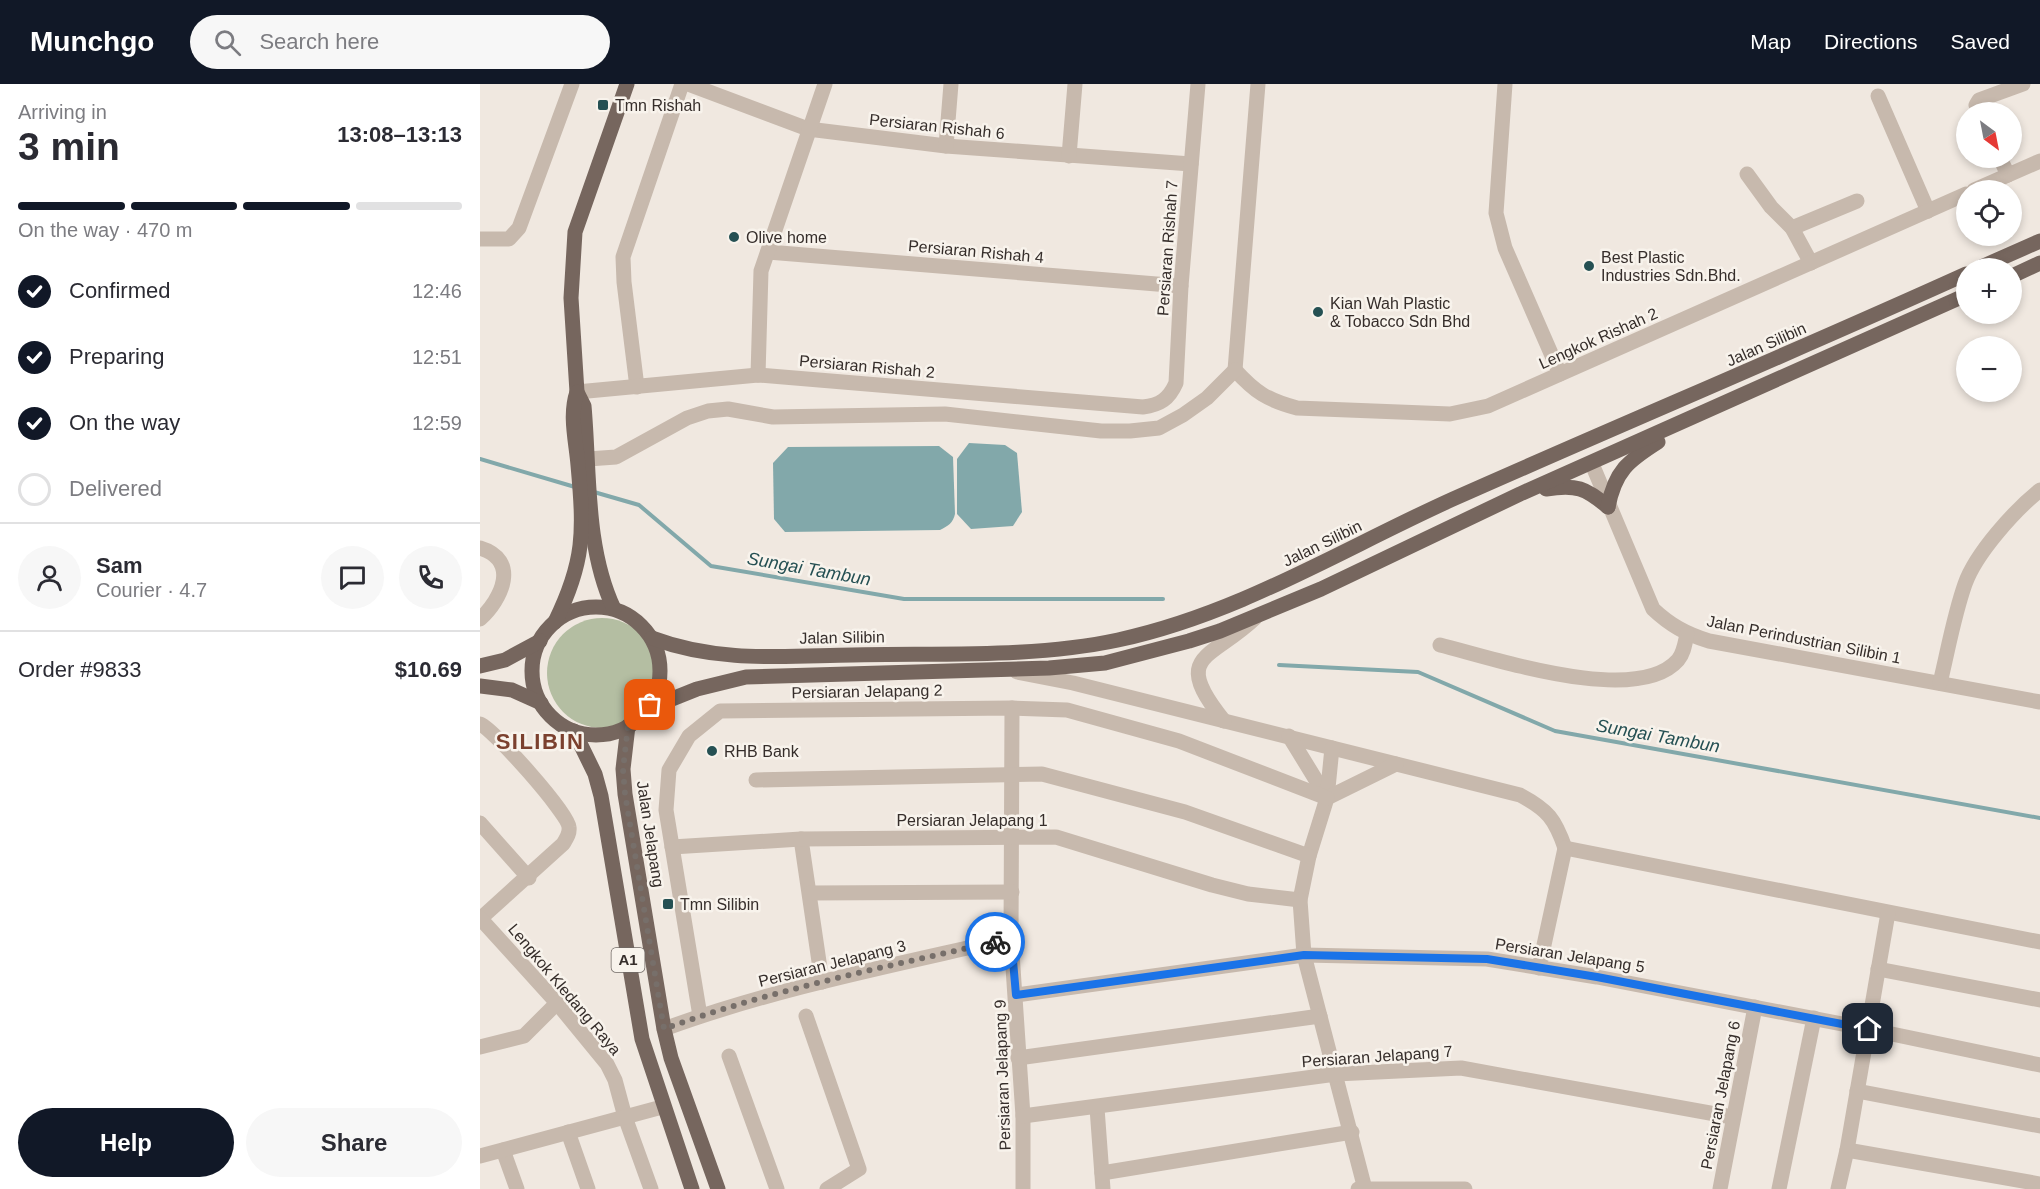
<!DOCTYPE html>
<html lang="en">
<head>
<meta charset="utf-8">
<style>
	:root { --surface:#fff; --page:#f7f7f7; --text:#2b2b33; --muted:#7c7c81; --line:#e1e1e2; --accent:#111827 }
	body { margin:0; font-family:Arial,sans-serif; background:var(--page); color:var(--text); height:100vh; display:flex; flex-direction:column; font-size:22px; white-space:nowrap }
	* { box-sizing:border-box; margin:0 }
	p { font-size:20px; color:var(--muted) }
	.icon { flex:none; width:33px; height:33px; fill:none; stroke:currentColor; stroke-width:2; stroke-linecap:round; stroke-linejoin:round }
	.map { position:relative; flex:1; overflow:hidden }
	.sheet { display:flex; flex-direction:column; background:var(--surface); width:480px }
	.sheet>* { flex:none }
	.needle { width:39px; rotate:148deg }
	.tools { position:absolute; left:1476px; top:18px; display:grid; gap:12px }
	.tools a { display:grid; place-items:center; width:66px; height:66px; border-radius:50%; background:var(--surface); box-shadow:0 3px 9px #0003; font-size:30px }
	.pin { position:absolute; display:grid; place-items:center; width:51px; height:51px; color:#fff; margin:-26px; border-radius:12px; box-shadow:0 3px 9px #0006 }
	.courier { position:absolute; display:grid; place-items:center; width:60px; height:60px; margin:-30px; border:4px solid #1a73e8; border-radius:50%; background:#fff; color:#222; box-shadow:0 2px 8px #0007 }
	.head em { font-style:normal; font-weight:700 }
	.head div { display:flex; flex-direction:column-reverse }
	.head { display:flex; align-items:center; justify-content:space-between; height:102px; padding:0 18px }
	h1 { font-size:39px; font-weight:700; line-height:45px }
	.bar { display:grid; grid-template-columns:repeat(4,1fr); gap:9px 6px; align-content:center; height:72px; padding:0 18px }
	.bar i { height:8px; border-radius:4px; background:var(--line) }
	.bar .on { background:var(--accent) }
	.bar p { grid-column:span 4 }
	.line { display:flex; align-items:center; gap:15px; padding:0 18px; border-top:2px solid var(--line) }
	.line div { flex:1 }
	.round { display:grid; place-items:center; flex:none; width:63px; height:63px; border-radius:32px; background:var(--page) }
	ol { padding:0 18px; list-style:none }
	li { display:flex; align-items:center; gap:18px; height:66px }
	li p { margin-inline-start:auto }
	li .icon { padding:6px; border-radius:50%; background:var(--accent); color:#fff; stroke-width:4 }
	li:last-child { color:var(--muted) }
	li i { width:33px; height:33px; border:3px solid var(--line); border-radius:50% }
	.primary-button { display:flex; gap:12px; margin-top:auto; padding:12px 18px }
	.primary-button a { flex:1; height:69px; border-radius:36px; background:var(--accent); color:#fff; font-size:24px; font-weight:700; line-height:69px; text-align:center }
	.primary-button a+a { background:var(--page); color:var(--text) }
	header { display:flex; align-items:center; gap:36px; box-sizing:border-box; height:84px; padding:0 30px; background:var(--accent); color:#fff }
	header strong { font-size:28px }
	nav { display:flex; gap:33px; margin-inline-start:auto; font-size:21px }
	.search { width:420px; height:54px; background:var(--page); display:flex; align-items:center; gap:15px; box-sizing:border-box; padding:0 21px; border-radius:33px; color:var(--muted); font-size:22px }
	main { display:flex; flex:1; min-height:0 }
	.map>svg:first-child { display:block }
	.green { fill:#b4bea2 }
	.water { fill:#82a8aa }
	.lines { fill:none; stroke-linecap:round; stroke-linejoin:round }
	.stream { stroke:#82a8aa; stroke-width:4 }
	.minor { stroke:#c7b9ad; stroke-width:15 }
	.major { stroke:#76665e; stroke-width:15 }
	.done { stroke:#776f6a; stroke-width:6; stroke-dasharray:0 10.8 }
	.route { stroke:#1a73e8; stroke-width:8 }
	.poi-dot { fill:#255053; stroke:#f8f3ec; stroke-width:2 }
	.labels { text-anchor:middle; stroke-width:5; stroke-linejoin:round; paint-order:stroke }
	.shield { fill:#f8f3ec; stroke:#706965; stroke-width:1.5 }
	.shield-label { font-size:15px; font-weight:bold; fill:#362e2b }
	.poi-label { font-size:16px; fill:#362e2b; stroke:#f8f3ec; text-anchor:start }
	.street-label { font-size:16px; fill:#362e2b; stroke:#f8f3ec }
	.water-label { font-size:18px; font-style:italic; fill:#255053; stroke:#f8f3ec }
	.district-label { font-size:22px; font-weight:bold; letter-spacing:1.5px; fill:#7b402e; stroke:#f8f3ec }
</style>
</head>
<body>
<header>
<strong>Munchgo</strong>
<div class="search"><svg class="icon" aria-label="search" viewBox="0 0 24 24"><circle cx="10" cy="10" r="6"/><path d="M15 15l6 6"/></svg>Search here</div>
<nav><a>Map</a><a>Directions</a><a>Saved</a></nav>
</header>
<main>
<section class="sheet">
<div class="head"><div><h1>3 min</h1><p>Arriving in</p></div><em>13:08–13:13</em></div>
<div class="bar"><i class="on"></i><i class="on"></i><i class="on"></i><i></i><p>On the way · 470 m</p></div>
<ol>
<li><svg class="icon" aria-label="check" viewBox="0 0 24 24"><path d="M5 12l5 5 9-10"/></svg>Confirmed<p>12:46</p></li>
<li><svg class="icon" aria-label="check" viewBox="0 0 24 24"><path d="M5 12l5 5 9-10"/></svg>Preparing<p>12:51</p></li>
<li><svg class="icon" aria-label="check" viewBox="0 0 24 24"><path d="M5 12l5 5 9-10"/></svg>On the way<p>12:59</p></li>
<li><i></i>Delivered</li>
</ol>
<div class="line" style="height:108px"><a class="round"><svg class="icon" aria-label="person" viewBox="0 0 24 24"><circle cx="12" cy="8" r="4"/><path d="M4 21q1-7 8-7t8 7"/></svg></a><div><b>Sam</b><p>Courier · 4.7</p></div><a class="round"><svg class="icon" aria-label="chat" viewBox="0 0 24 24"><path d="M4 5h16v11H9l-5 4z"/></svg></a><a class="round"><svg class="icon" aria-label="phone" viewBox="0 0 24 24"><path d="M5 4h4l2 5-3 2q2 4 5 5l2-3 5 2v4C11 20 4 13 5 4z"/></svg></a></div>
<div class="line" style="height:78px"><div>Order #9833</div><b>$10.69</b></div>
<div class="primary-button"><a>Help</a><a>Share</a></div>
</section>
<div class="map">
<svg width="1560" height="1105" viewBox="0 0 1560 1105">
	<rect width="100%" height="100%" fill="#f0e8e0"/>
	<!-- green -->
	<circle class="green" cx="122" cy="589" r="55"/>
	<!-- water -->
	<g class="water">
		<path d="M489 359 525 361 537 369 542 428 533 442 491 445 477 430V375Z"/>
		<path d="M459 362 473 373 475 430C473 439 468 442 460 446L305 448 294 435 293 379 308 363Z"/>
	</g>
	<g class="lines">
		<!-- stream -->
		<g class="stream">
			<path d="M0 375 95 403"/>
			<path d="M114 408 159 421 231 482 424 515H683"/>
			<path d="M799 581 938 588 1075 647 1560 734"/>
		</g>
		<!-- minor -->
		<g class="minor">
			<path d="M208 0 328 45 466 62 711 80"/>
			<path d="M1025 0 1016 129 1025 164 1080 290"/>
			<path d="M1398 12 1448 127"/>
			<path d="M1499 28 1496 21 1499 16 1543 0"/>
			<path d="M466 62 471 0"/>
			<path d="M589 72 595 0"/>
			<path d="M1520 74 1528 91"/>
			<path d="M1267 90 1291 123 1312 144 1331 179"/>
			<path d="M1494 106 1560 77"/>
			<path d="M1312 144 1377 117"/>
			<path d="M0 155H29L39 144 92 0"/>
			<path d="M288 168 701 202"/>
			<path d="M755 286C775 308 787 316 817 324L970 330 1008 322 1486 110"/>
			<path d="M755 286 778 0"/>
			<path d="M278 291 281 187 345 0"/>
			<path d="M157 303 144 198 143 173 202 0"/>
			<path d="M97 308 278 291 663 323C680 321 689 315 696 299L701 202 718 0"/>
			<path d="M108 375 136 373 207 334 228 327 248 325 293 333 465 330 621 347H650L679 344 703 331 727 314 755 286"/>
			<path d="M1112 380 1173 525C1190 541 1206 550 1229 557L1560 618"/>
			<path d="M0 464C40 476 22 515 0 535"/>
			<path d="M960 561C1013 574 1157 623 1198 576 1204 569 1205 559 1207 550"/>
			<path d="M537 588 593 599 1040 711C1068 726 1075 735 1085 764"/>
			<path d="M1460 599C1468 566 1474 531 1485 500 1496 469 1535 426 1560 406"/>
			<path d="M532 624 531 854 543 1032V1105"/>
			<path d="M744 637C690 570 731 576 775 534"/>
			<path d="M0 640C13 645 88 729 89 743 90 750 86 755 83 760L0 835"/>
			<path d="M809 652 847 714"/>
			<path d="M852 664 847 714 829 772 820 816 824 871 885 1105"/>
			<path d="M276 696 562 690 705 728 829 772"/>
			<path d="M847 714 916 680"/>
			<path d="M0 739 49 794"/>
			<path d="M321 755 342 898"/>
			<path d="M192 763 321 755 576 753 732 801 768 810 820 816"/>
			<path d="M1085 764 1560 858"/>
			<path d="M330 809 532 808"/>
			<path d="M0 834 77 919 127 980 135 996 145 1033 171 1105"/>
			<path d="M1059 884 1085 764"/>
			<path d="M1398 885 1560 916"/>
			<path d="M536 911 824 871 1007 875 1117 893 1388 945 1560 981"/>
			<path d="M220 932 186 726 189 686 209 652 240 627 532 624 587 626 699 657 847 714"/>
			<path d="M326 932 379 1085 347 1105"/>
			<path d="M184 945C296 904 415 881 531 854"/>
			<path d="M0 963 44 952 77 919"/>
			<path d="M249 972 297 1105"/>
			<path d="M538 974 840 932"/>
			<path d="M1377 1007 1560 1042"/>
			<path d="M617 1024 623 1105"/>
			<path d="M543 1032 856 990 981 984 1252 1033"/>
			<path d="M88 1048 108 1105"/>
			<path d="M23 1066 37 1105"/>
			<path d="M1367 1066 1560 1100"/>
			<path d="M0 1072 182 1023"/>
			<path d="M622 1089 872 1048"/>
			<path d="M878 1105H985"/>
			<path d="M1240 1105 1275 923"/>
			<path d="M1299 1105 1334 934"/>
			<path d="M1358 1105 1367 1066 1408 829"/>
		</g>
		<!-- major -->
		<g class="major">
			<path d="M1499 184 1560 157"/>
			<path d="M1532 192 1560 179"/>
			<path d="M1066 405C1096 400 1106 404 1128 423"/>
			<path d="M1128 423C1135 387 1148 377 1178 358"/>
			<circle cx="116" cy="587" r="64"/>
			<path d="M134 525C105 463 110 389 104 322L97 308 91 214 95 148 147 0"/>
			<path d="M75 538C105 477 104 448 98 381 96 357 89 331 97 308"/>
			<path d="M172 554C238 579 303 572 373 571 459 569 554 574 638 556 759 530 862 465 973 415 1144 339 1316 267 1486 190"/>
			<path d="M0 582 25 576 60 557"/>
			<path d="M0 602 32 606 61 619"/>
			<path d="M167 625 217 605 266 593 569 584 625 579 709 557 740 547 841 505 1040 410 1486 211"/>
			<path d="M148 642 143 685 145 710 184 945 191 974 238 1105"/>
			<path d="M94 647 115 690 121 712 162 955 212 1105"/>
		</g>
	</g>
	<g class="lines">
		<!-- done -->
		<path class="done" d="M170 621 148 642 143 685 145 710 184 945C291 906 404 883 515 858"/>
		<!-- route -->
		<path class="route" d="M515 858 531 854 536 911 824 871 1007 875 1117 893 1388 945"/>
	</g>
	<!-- markers -->
	<g class="poi-dot">
		<rect x="117" y="15" width="12" height="12" rx="3"/>
		<circle cx="254" cy="153" r="6"/>
		<circle cx="1109" cy="182" r="6"/>
		<circle cx="838" cy="228" r="6"/>
		<circle cx="232" cy="667" r="6"/>
		<rect x="182" y="814" width="12" height="12" rx="3"/>
	</g>
	<g class="labels">
		<!-- shield labels -->
		<rect class="shield" x="131.5" y="864" width="33" height="24" rx="4.5"/>
		<g class="shield-label">
			<text x="148" y="881">A1</text>
		</g>
		<!-- poi labels -->
		<g class="poi-label">
			<text x="135" y="27">Tmn Rishah</text>
			<text x="266" y="159">Olive home</text>
			<text x="1121" y="179">Best Plastic<tspan x="1121" dy="18">Industries Sdn.Bhd.</tspan></text>
			<text x="850" y="225">Kian Wah Plastic<tspan x="850" dy="18">&amp; Tobacco Sdn Bhd</tspan></text>
			<text x="244" y="673">RHB Bank</text>
			<text x="200" y="826">Tmn Silibin</text>
		</g>
		<!-- street labels -->
		<g class="street-label">
			<text transform="translate(457 42) rotate(6)" y="6">Persiaran Rishah 6</text>
			<text transform="translate(687 164) rotate(-86)" y="6">Persiaran Rishah 7</text>
			<text transform="translate(496 167) rotate(5)" y="6">Persiaran Rishah 4</text>
			<text transform="translate(1118 254) rotate(-24)" y="6">Lengkok Rishah 2</text>
			<text transform="translate(1286 260) rotate(-24)" y="6">Jalan Silibin</text>
			<text transform="translate(387 282) rotate(5)" y="6">Persiaran Rishah 2</text>
			<text transform="translate(842 459) rotate(-26)" y="6">Jalan Silibin</text>
			<text transform="translate(362 553) rotate(-1)" y="6">Jalan Silibin</text>
			<text transform="translate(1324 555) rotate(11)" y="6">Jalan Perindustrian Silibin 1</text>
			<text transform="translate(387 607) rotate(-1)" y="6">Persiaran Jelapang 2</text>
			<text x="492" y="742">Persiaran Jelapang 1</text>
			<text transform="translate(171 750) rotate(81)" y="6">Jalan Jelapang</text>
			<text transform="translate(1090 871) rotate(9)" y="6">Persiaran Jelapang 5</text>
			<text transform="translate(352 879) rotate(-14)" y="6">Persiaran Jelapang 3</text>
			<text transform="translate(85 905) rotate(50)" y="6">Lengkok Kledang Raya</text>
			<text transform="translate(897 972) rotate(-4)" y="6">Persiaran Jelapang 7</text>
			<text transform="translate(522 991) rotate(-92)" y="6">Persiaran Jelapang 9</text>
			<text transform="translate(1240 1011) rotate(-79)" y="6">Persiaran Jelapang 6</text>
		</g>
		<!-- water labels -->
		<g class="water-label">
			<text transform="translate(329 485) rotate(10)" y="6">Sungai Tambun</text>
			<text transform="translate(1178 652) rotate(10)" y="6">Sungai Tambun</text>
		</g>
		<!-- district labels -->
		<g class="district-label">
			<text x="60" y="665">SILIBIN</text>
		</g>
	</g>
</svg>
<div class="tools">
<a><svg class="needle" viewBox="-14 -14 28 28"><path d="M0-13l5 13h-10z" fill="#e53935"/><path d="M0 13l5-13h-10z" fill="#7c7c81"/></svg></a>
<a><svg class="icon" aria-label="locate" viewBox="0 0 24 24"><circle cx="12" cy="12" r="6"/><path d="M12 2v4M12 18v4M2 12h4M18 12h4"/></svg></a>
<a>+</a>
<a>−</a>
</div>
<div class="pin" style="left:170px;top:621px;background:#ea580c"><svg class="icon" aria-label="bag" viewBox="0 0 24 24"><path d="M5 8h14l-1 12H6zM9 8a3 3 0 0 1 6 0"/></svg></div>
<div class="pin" style="left:1388px;top:945px;background:#1f2937"><svg class="icon" aria-label="home" viewBox="0 0 24 24"><path d="M3 11l9-7 9 7M6 9v11h12V9"/></svg></div>
<div class="courier" style="left:515px;top:858px"><svg class="icon" aria-label="bike" viewBox="0 0 24 24"><circle cx="6" cy="16" r="4"/><circle cx="18" cy="16" r="4"/><path d="M6 16l4-8h5l3 8M10 8l3 8H6M13 5h3"/></svg></div>
</div>
</main>
</body>
</html>
